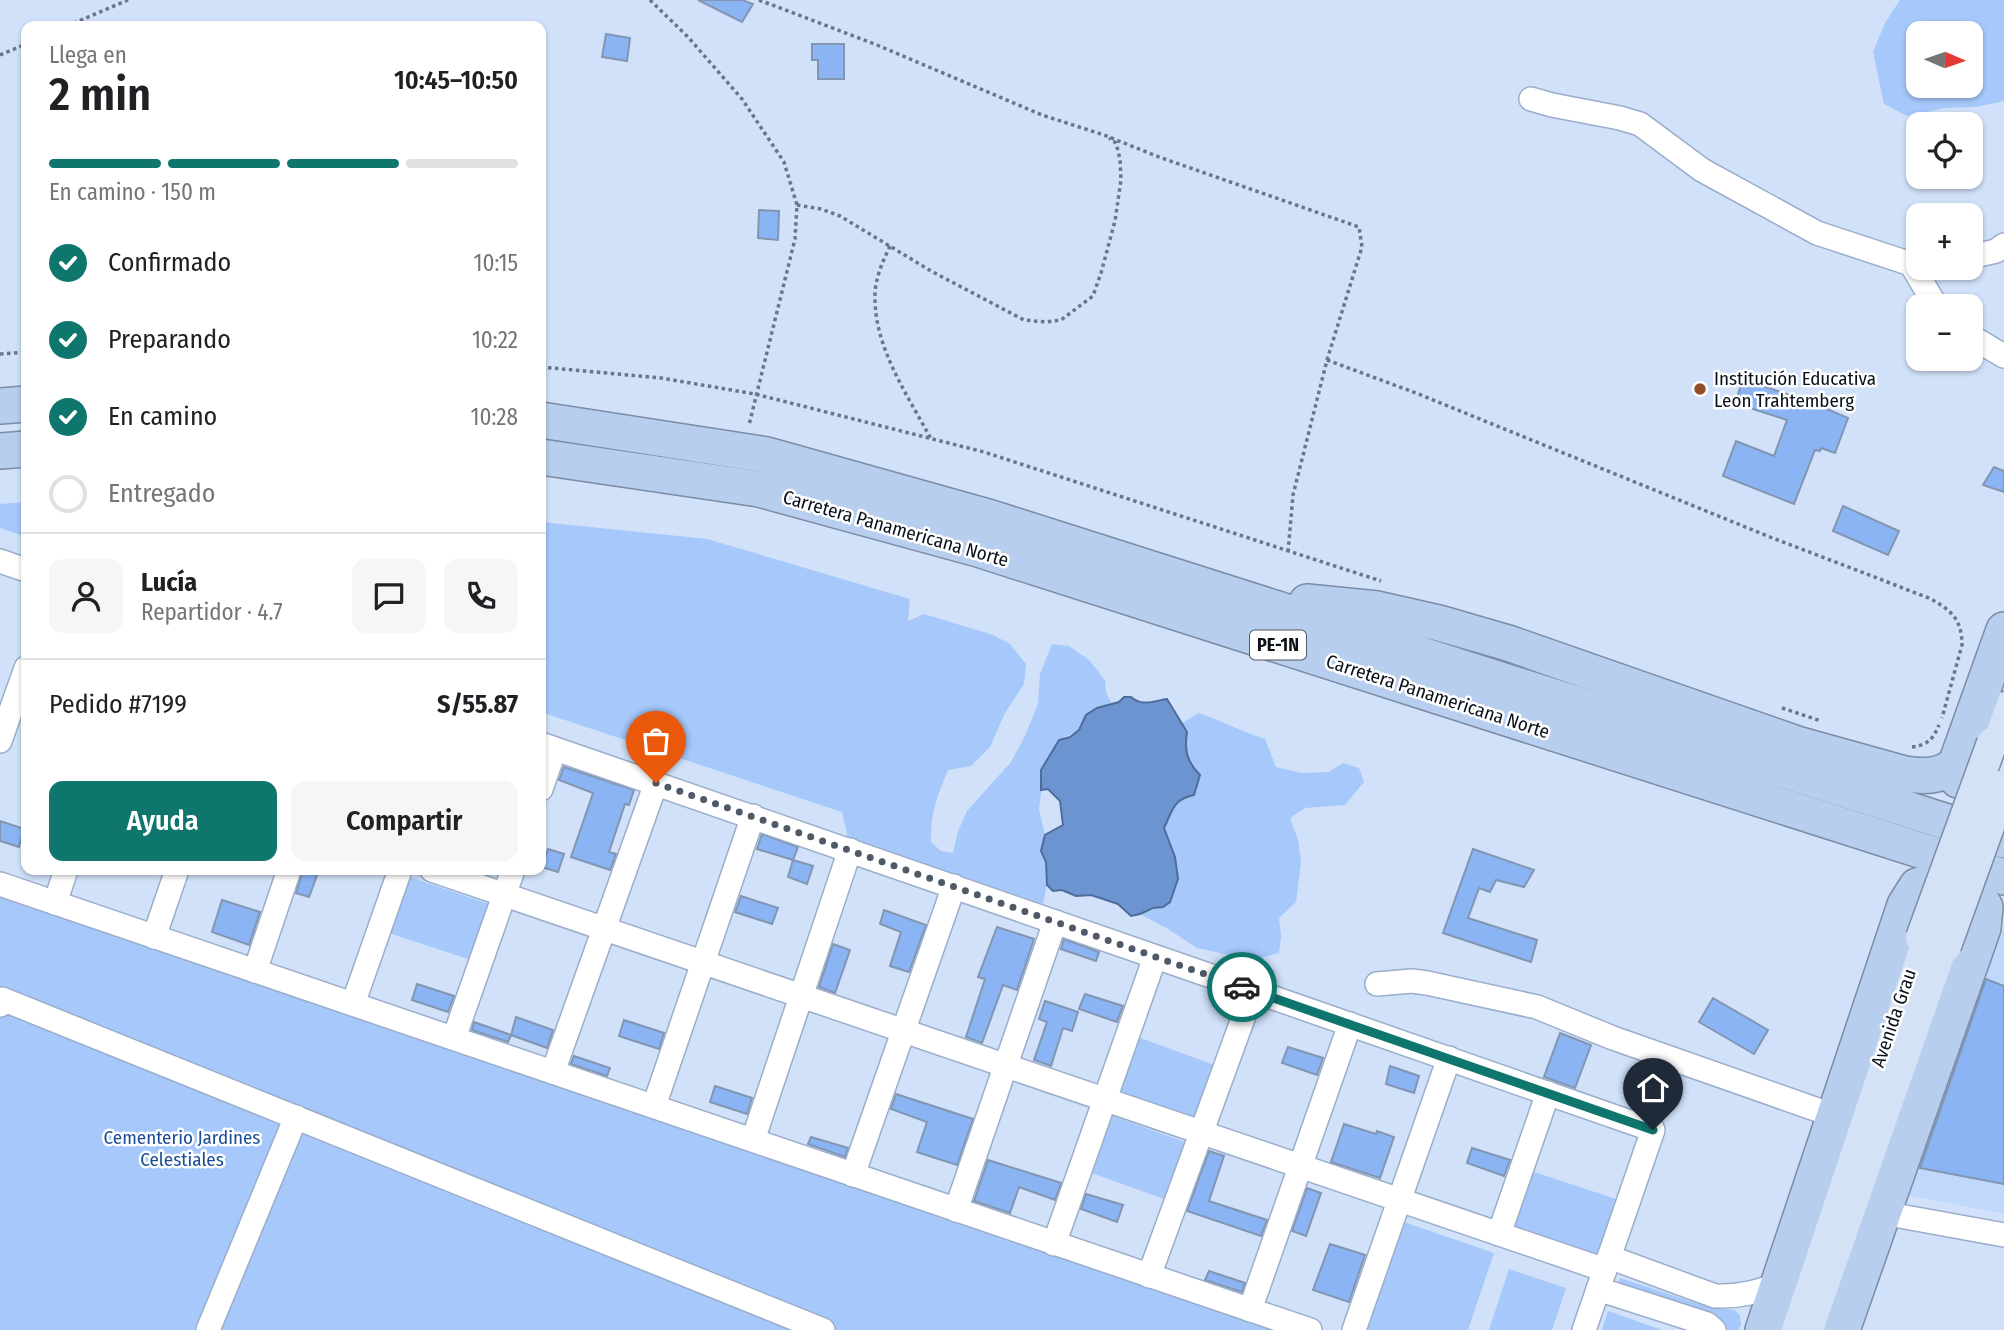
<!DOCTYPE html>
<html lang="es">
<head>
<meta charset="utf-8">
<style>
	:root { --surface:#fff; --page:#f6f6f6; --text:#202124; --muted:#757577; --line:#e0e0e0; --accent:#0f766e }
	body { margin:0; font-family:"Fira Sans Condensed",sans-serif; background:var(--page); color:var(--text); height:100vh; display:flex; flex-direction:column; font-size:26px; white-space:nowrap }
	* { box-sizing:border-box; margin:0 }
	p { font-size:23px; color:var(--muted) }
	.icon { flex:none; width:38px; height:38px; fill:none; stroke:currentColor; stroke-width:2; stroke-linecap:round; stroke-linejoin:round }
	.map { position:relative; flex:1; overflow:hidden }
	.details { position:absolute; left:21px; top:21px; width:525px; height:854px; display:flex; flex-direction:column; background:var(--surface); border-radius:14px; box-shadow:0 2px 5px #0004 }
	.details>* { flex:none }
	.needle { width:46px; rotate:92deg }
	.tools { position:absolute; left:1906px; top:21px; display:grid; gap:14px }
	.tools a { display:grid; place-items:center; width:77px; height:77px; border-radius:14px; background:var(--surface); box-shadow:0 2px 5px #0004; font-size:35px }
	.pin { position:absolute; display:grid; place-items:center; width:60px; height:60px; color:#fff; margin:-72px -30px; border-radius:50% 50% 50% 0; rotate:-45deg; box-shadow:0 0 7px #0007 }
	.pin .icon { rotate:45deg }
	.courier { position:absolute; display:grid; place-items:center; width:70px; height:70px; margin:-35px; border:5px solid #0f766e; border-radius:50%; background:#fff; color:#222; box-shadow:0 2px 9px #0007 }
	.head em { font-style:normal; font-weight:600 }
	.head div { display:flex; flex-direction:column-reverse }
	.head { display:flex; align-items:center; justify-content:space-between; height:119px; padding:0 28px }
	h1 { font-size:46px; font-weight:600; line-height:52px }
	.bar { display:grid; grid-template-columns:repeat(4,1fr); gap:10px 7px; align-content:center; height:84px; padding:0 28px }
	.bar i { height:9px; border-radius:5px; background:var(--line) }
	.bar .active { background:var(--accent) }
	.bar p { grid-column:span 4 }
	.line { display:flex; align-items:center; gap:18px; padding:0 28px; border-top:2px solid var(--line) }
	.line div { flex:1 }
	.round { display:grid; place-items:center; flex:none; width:74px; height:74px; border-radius:14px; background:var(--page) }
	ol { padding:0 28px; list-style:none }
	li { display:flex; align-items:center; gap:21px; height:77px }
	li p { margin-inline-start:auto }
	li .icon { padding:7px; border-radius:50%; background:var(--accent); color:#fff; stroke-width:4 }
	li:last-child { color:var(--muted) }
	li i { width:38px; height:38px; border:4px solid var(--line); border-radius:50% }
	.action { display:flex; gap:14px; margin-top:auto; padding:14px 28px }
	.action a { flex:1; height:80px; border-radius:14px; background:var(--accent); color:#fff; font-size:28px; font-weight:600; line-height:80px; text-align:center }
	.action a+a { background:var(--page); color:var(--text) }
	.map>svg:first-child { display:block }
	.built { fill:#c0d8fc }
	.green { fill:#a6c8fb; fill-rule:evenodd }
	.water { fill:#6c94d1; stroke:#4f6d9a; stroke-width:2 }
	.building { fill:#8ab4f3; stroke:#8295b1; stroke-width:2 }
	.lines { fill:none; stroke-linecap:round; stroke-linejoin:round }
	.minor-casing { stroke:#9aadca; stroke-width:26 }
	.major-casing { stroke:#7b8ca5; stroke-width:33 }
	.highway-casing { stroke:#7b8ca5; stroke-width:38 }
	.path { stroke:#6a7686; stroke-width:3.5; stroke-dasharray:3.5 3.5; stroke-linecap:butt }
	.minor { stroke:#fff; stroke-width:23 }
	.major { stroke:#d4e2f5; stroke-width:30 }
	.highway { stroke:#b8ceef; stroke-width:35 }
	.major-bridge-casing { stroke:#7b8ca5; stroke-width:33; stroke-linecap:butt }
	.major-bridge { stroke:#d4e2f5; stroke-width:30 }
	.done { stroke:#4f5a69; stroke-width:7; stroke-dasharray:0 12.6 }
	.route { stroke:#0f766e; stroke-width:9 }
	.poi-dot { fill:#944e25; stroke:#fff; stroke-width:2.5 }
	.labels { text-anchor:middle; stroke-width:5; stroke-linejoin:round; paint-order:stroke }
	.shield { fill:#fff; stroke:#54585f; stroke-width:2 }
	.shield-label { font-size:18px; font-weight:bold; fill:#0a111b }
	.poi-label { font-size:19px; fill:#0a111b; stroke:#fff; text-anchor:start }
	.street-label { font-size:19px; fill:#0a111b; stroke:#fff }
	.park-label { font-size:19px; fill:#1b4d96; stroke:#fff }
</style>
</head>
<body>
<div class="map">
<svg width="2004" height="1330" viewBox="0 0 2004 1330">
	<rect width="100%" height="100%" fill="#d0e1f9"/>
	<!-- built -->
	<path class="built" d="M2004 926V1214L1902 1194Z"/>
	<!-- green -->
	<g class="green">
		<path d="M1900 0H2004V101L1976 107 1945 108 1907 116 1884 104 1873 52 1885 23ZM1918 33H1970V86H1918Z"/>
		<path d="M26 502V537L0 528V504Z"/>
		<path d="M541 522 707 539 910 599 908 621 924 614 993 635 1010 644 1026 664 1024 684 1005 713 990 747 971 766 948 770C937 796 930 814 931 842L941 851 953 853 958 831 967 811 1011 762 1025 736 1038 704 1040 674 1052 644 1069 646 1089 660 1105 680 1106 692 1112 704 1097 708 1086 715 1079 730 1059 740 1041 770V793L1039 810 1045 835 1041 851C1050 869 1047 885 1043 904L848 838 842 812 541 712Z"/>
		<path d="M1199 713C1222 721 1242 732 1265 739L1276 767 1302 773 1329 772 1343 763 1359 768 1364 782 1345 805 1305 808 1290 818 1298 840 1301 862 1296 902 1279 918 1281 936 1279 953 1253 960 1197 948 1168 929 1140 914C1147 911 1166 907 1170 902 1172 899 1172 895 1174 891 1181 869 1171 850 1164 828L1176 804 1181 798 1191 766 1184 748 1187 732 1182 723Z"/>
		<path d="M407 876 492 905 474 961 389 933Z"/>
		<path d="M0 893 1286 1330H0Z"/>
		<path d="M1135 1036 1220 1067 1201 1121 1115 1090Z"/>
		<path d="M1107 1114 1193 1145 1172 1202 1086 1171Z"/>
		<path d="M1528 1170 1616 1199 1597 1258 1508 1228Z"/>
		<path d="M1401 1221 1494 1253 1468 1330H1364Z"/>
		<path d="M1509 1269 1566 1288 1552 1330H1489Z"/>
		<path d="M1620 1278 1708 1307 1734 1310 1740 1315 1741 1325 1738 1330H1727L1717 1321 1622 1285 1619 1282Z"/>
		<path d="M1608 1311 1662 1330H1602Z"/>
	</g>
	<!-- water -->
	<path class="water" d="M1124 697H1131C1142 707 1154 701 1167 699L1187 732C1184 750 1187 762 1200 775L1194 795C1172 800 1173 810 1164 828L1175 857 1178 879 1170 902 1163 907 1153 908 1140 914 1131 916 1118 904 1091 895 1076 896 1062 890 1053 891 1047 885 1046 862 1041 851 1045 835 1063 825 1060 801 1048 789 1041 790V770L1059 740 1070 737 1079 730 1086 715 1097 708 1119 702Z"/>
	<!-- building -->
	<g class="building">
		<path d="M698 0H742L753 4 742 22Z"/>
		<path d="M606 34 630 38 627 61 602 57Z"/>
		<path d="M812 44H844V79H818V60H812Z"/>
		<path d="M759 210 779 211 778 240 758 238Z"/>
		<path d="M1743 379 1813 403 1848 418 1835 453 1821 448 1820 451 1815 450 1794 504 1723 476 1736 441 1774 456 1787 420 1735 403Z"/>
		<path d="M1994 467 2004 471V492L1983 485Z"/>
		<path d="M1843 506 1899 531 1888 555 1833 531Z"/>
		<path d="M564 767 634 790 629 805 625 804 609 852 616 854 610 870 571 857 593 793 559 780Z"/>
		<path d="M0 821 24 829 19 847 0 841Z"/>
		<path d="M762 834 798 847 793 860 757 849Z"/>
		<path d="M548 849 564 854 558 872 542 867Z"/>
		<path d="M1473 849 1534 870 1524 887 1496 880 1490 892 1479 888 1468 918 1537 940 1531 962 1443 933Z"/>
		<path d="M793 860 813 866 807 884 788 877Z"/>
		<path d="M303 870H319L309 897 296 893Z"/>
		<path d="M741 896 778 908 772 924 735 912Z"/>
		<path d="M222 900 260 912 249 945 212 932Z"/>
		<path d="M884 910 926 925 909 972 890 966 901 932 880 924Z"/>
		<path d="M997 927 1034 939 1017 990 1003 985 982 1043 966 1037 985 979 978 977Z"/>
		<path d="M1064 939 1099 952 1096 961 1061 949Z"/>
		<path d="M833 944 850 950 835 993 819 987Z"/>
		<path d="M1986 979 2004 986V1184L1920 1168Z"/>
		<path d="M417 984 454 996 448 1012 412 1000Z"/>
		<path d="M1085 994 1123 1006 1117 1022 1079 1009Z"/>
		<path d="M1713 998 1768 1030 1754 1054 1699 1022Z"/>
		<path d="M1045 1001 1078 1012 1072 1031 1063 1028 1051 1066 1034 1060 1047 1022 1039 1019Z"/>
		<path d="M516 1017 553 1030 547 1048 511 1035Z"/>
		<path d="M624 1020 664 1033 659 1049 619 1036Z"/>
		<path d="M474 1022 511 1035 508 1042 472 1030Z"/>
		<path d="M1560 1033 1591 1045 1575 1088 1544 1077Z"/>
		<path d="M1288 1047 1323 1058 1317 1075 1282 1063Z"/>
		<path d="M574 1056 610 1068 607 1076 571 1064Z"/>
		<path d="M1390 1066 1419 1076 1414 1093 1386 1084Z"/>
		<path d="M715 1086 752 1098 747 1114 710 1102Z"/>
		<path d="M896 1094 973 1119 957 1165 917 1152 927 1122 891 1109Z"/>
		<path d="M1344 1124 1376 1134 1377 1131 1394 1137 1380 1178 1331 1162Z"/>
		<path d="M811 1137 848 1148 845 1157 808 1144Z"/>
		<path d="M1472 1148 1510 1160 1504 1176 1467 1163Z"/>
		<path d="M1209 1151 1224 1156 1209 1201 1267 1220 1261 1236 1187 1211Z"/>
		<path d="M988 1160 1061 1183 1055 1200 1019 1187 1010 1213 974 1201Z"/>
		<path d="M1307 1188 1321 1193 1306 1236 1292 1231Z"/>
		<path d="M1086 1194 1123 1205 1117 1222 1081 1209Z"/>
		<path d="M1330 1244 1365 1255 1349 1302 1313 1290Z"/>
		<path d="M1209 1271 1245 1283 1242 1292 1205 1280Z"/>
	</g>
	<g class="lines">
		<!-- minor casing -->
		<g class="minor-casing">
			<g id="minor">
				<path d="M1531 99 1552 105 1620 118 1640 124 1702 170 1817 233 1911 264 1918 263"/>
				<path d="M1970 257 1996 251 2004 245"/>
				<path d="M1911 264 1936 306"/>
				<path d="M1970 336 2004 356"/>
				<path d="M0 561 26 570"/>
				<path d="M0 741 26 668"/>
				<path d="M541 744C913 870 1282 1002 1653 1130L1584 1330"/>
				<path d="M541 789 555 749"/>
				<path d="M432 870 1605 1270"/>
				<path d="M0 884 1310 1330"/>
				<path d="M55 903 66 870"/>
				<path d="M154 937 177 870"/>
				<path d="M255 971 289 870"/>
				<path d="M1377 984 1412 981 1427 983 1537 1007 1613 1038 1835 1116"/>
				<path d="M353 1004 400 870"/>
				<path d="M0 1005 2 999 823 1330"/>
				<path d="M454 1038 513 870"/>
				<path d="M553 1072 656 783"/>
				<path d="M654 1106 753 816"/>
				<path d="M753 1140 850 850"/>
				<path d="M853 1175 954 886"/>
				<path d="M956 1210 1055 922"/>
				<path d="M1883 1213 2004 1235"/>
				<path d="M1499 1234 1548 1093"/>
				<path d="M1054 1244 1155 957"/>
				<path d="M1609 1257 1715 1296C1739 1297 1757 1292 1779 1284"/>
				<path d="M1149 1276 1253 991"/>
				<path d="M1598 1289 1707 1324 1714 1330"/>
				<path d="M1250 1310 1350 1024"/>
				<path d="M208 1330 296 1117"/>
				<path d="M1354 1330 1449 1058"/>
			</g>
		</g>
		<!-- major casing -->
		<g class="major-casing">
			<g id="major">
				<path d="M1992 743 2004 707"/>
				<path d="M1786 1330 1921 938"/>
				<path d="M1814 1330 1901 1084 1946 946"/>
			</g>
		</g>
		<!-- highway casing -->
		<g class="highway-casing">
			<g id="highway">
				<path d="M0 406 26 404"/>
				<path d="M541 420 767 455 988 517 2004 840"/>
				<path d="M0 451 26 449"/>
				<path d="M541 457 759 489 978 549 2004 877"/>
				<path d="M1307 602 1377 609 1439 623 1508 643 1797 744 1905 774C1924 777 1941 777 1956 764"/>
				<path d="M1965 782 1958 780 1955 774 1956 764 2004 630"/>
				<path d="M1763 1330 1905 905 1917 886 1927 883 1980 899 1985 907 1983 928 1842 1330"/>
			</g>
		</g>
		<!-- path -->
		<g class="path">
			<path d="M650 0 688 37 742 99 784 162 797 205 795 239 749 425"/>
			<path d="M759 0 877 45 1042 115 1104 135 1159 157 1359 227 1362 247 1327 360 1293 495 1288 552"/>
			<path d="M67 26 128 0"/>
			<path d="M0 55 26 44"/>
			<path d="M797 205 821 209 840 216 931 271 1024 320 1046 322 1061 320 1093 296 1101 273 1115 221 1121 180 1120 159 1116 143 1109 138"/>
			<path d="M890 246C883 261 876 276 875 293 873 346 907 394 931 439"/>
			<path d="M0 354 26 352"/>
			<path d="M1327 360 1416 393 1770 537 1929 598C1951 610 1962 619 1962 645L1942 718"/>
			<path d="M541 367 661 378 755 394 984 452 1381 581"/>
			<path d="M1782 708 1821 721"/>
			<path d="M1912 747C1928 745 1933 739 1939 725"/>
		</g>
		<!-- minor -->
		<use href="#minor" class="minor"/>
		<!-- major -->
		<use href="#major" class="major"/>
		<!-- highway -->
		<use href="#highway" class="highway"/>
		<!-- major-bridge casing -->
		<g class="major-bridge-casing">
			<g id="major-bridge">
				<path d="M1921 938 1992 743"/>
				<path d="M1946 946 2004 785"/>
			</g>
		</g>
		<!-- major-bridge -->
		<use href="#major-bridge" class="major-bridge"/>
	</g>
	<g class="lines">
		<!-- done -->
		<path class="done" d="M656 783 1242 987"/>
		<!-- route -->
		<path class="route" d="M1242 987 1653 1130"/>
	</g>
	<!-- markers -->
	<circle class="poi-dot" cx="1700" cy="389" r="7"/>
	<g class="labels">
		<!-- shield labels -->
		<rect class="shield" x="1250" y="630.5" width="56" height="29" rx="5"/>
		<g class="shield-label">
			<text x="1278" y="651">PE-1N</text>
		</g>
		<!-- poi labels -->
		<g class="poi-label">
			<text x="1714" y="385">Institución Educativa<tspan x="1714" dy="22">Leon Trahtemberg</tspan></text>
		</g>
		<!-- street labels -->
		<g class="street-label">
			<text transform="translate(896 528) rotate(16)" y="7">Carretera Panamericana Norte</text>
			<text transform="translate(1438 696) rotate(18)" y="7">Carretera Panamericana Norte</text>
			<text transform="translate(1893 1018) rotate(-71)" y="7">Avenida Grau</text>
		</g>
		<!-- park labels -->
		<g class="park-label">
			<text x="182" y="1144">Cementerio Jardines<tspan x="182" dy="22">Celestiales</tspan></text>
		</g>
	</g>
</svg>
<div class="tools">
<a><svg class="needle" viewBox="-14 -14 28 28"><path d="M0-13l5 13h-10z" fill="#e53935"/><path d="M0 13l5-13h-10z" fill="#757577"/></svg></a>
<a><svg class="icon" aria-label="locate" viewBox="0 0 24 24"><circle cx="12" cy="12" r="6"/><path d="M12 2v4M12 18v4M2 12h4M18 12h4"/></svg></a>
<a>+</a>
<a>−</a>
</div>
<div class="pin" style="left:656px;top:783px;background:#ea580c"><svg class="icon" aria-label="bag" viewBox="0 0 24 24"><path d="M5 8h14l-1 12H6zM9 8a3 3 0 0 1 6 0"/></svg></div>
<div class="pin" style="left:1653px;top:1130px;background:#1f2937"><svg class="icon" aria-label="home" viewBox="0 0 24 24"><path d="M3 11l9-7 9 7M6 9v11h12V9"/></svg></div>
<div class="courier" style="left:1242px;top:987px"><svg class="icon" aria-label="car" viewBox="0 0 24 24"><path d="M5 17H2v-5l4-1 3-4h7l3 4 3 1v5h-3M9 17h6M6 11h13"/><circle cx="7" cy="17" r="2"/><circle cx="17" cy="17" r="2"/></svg></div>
<section class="details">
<div class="head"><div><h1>2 min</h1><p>Llega en</p></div><em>10:45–10:50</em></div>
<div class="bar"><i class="active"></i><i class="active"></i><i class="active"></i><i></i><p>En camino · 150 m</p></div>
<ol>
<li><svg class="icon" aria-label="check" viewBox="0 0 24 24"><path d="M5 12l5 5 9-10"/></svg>Confirmado<p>10:15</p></li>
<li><svg class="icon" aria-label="check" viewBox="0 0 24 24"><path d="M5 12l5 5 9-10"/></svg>Preparando<p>10:22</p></li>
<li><svg class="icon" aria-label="check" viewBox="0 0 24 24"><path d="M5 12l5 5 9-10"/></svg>En camino<p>10:28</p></li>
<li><i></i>Entregado</li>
</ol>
<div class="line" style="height:126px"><a class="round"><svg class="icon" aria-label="person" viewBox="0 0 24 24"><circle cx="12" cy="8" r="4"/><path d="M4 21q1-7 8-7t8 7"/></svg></a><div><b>Lucía</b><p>Repartidor · 4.7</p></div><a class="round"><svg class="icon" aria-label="chat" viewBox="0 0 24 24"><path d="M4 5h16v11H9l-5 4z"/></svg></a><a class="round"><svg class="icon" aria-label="phone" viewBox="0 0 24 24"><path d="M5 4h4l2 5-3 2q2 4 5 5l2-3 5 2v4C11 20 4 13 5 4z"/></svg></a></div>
<div class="line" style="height:91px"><div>Pedido #7199</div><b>S/55.87</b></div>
<div class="action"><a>Ayuda</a><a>Compartir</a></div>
</section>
</div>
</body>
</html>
